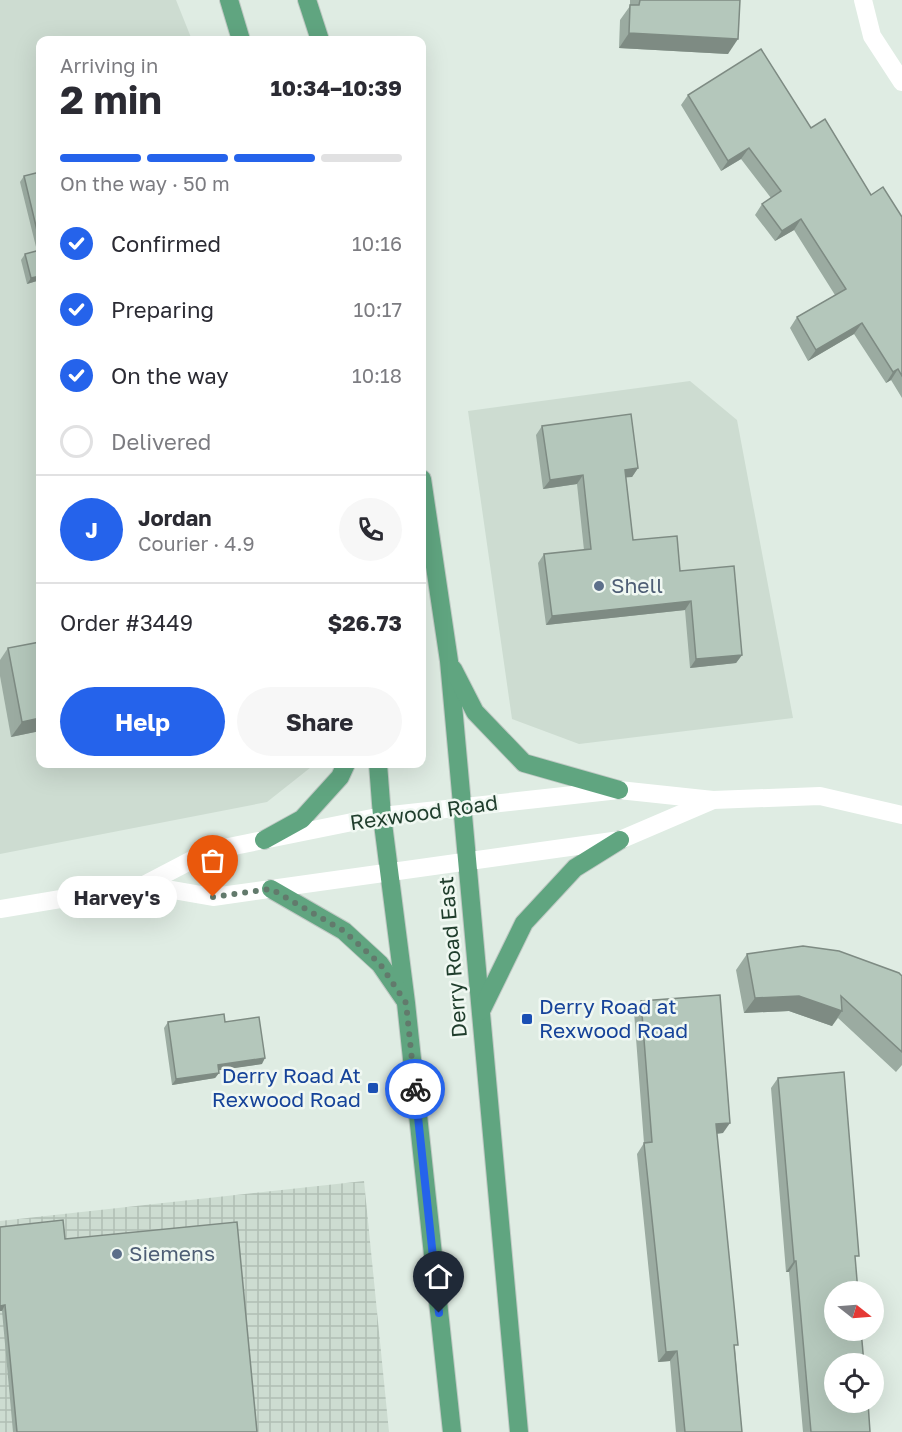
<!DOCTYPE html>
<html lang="en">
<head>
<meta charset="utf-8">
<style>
	:root { --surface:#fff; --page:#f7f7f7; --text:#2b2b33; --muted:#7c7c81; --line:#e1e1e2; --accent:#2563eb }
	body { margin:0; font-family:"Golos Text",sans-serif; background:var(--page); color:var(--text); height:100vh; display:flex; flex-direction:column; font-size:22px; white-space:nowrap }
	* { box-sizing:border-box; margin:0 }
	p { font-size:20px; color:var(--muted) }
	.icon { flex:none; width:33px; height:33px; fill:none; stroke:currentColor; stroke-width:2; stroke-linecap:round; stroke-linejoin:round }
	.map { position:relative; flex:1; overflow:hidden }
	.details { position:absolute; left:36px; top:36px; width:390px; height:732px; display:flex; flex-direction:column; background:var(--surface); border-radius:12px; box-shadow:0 6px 24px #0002 }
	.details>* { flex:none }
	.needle { width:39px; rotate:107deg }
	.fabs { position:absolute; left:824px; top:1281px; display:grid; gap:12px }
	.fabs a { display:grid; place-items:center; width:60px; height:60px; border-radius:50%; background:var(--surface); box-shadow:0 6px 24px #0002; font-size:30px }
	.pin { position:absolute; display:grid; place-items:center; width:51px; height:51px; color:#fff; margin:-62px -26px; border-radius:50% 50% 50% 0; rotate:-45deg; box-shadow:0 0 6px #0007 }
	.pin .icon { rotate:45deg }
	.courier { position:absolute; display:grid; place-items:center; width:60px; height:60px; margin:-30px; border:4px solid #2563eb; border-radius:50%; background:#fff; color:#222; box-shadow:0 2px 8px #0007 }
	.bubble { position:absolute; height:42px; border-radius:21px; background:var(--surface); box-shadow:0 6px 24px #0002; font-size:20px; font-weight:700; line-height:42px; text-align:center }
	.summary em { font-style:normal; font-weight:700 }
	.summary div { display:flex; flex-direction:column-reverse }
	.summary { display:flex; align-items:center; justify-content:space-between; height:102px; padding:0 24px }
	h1 { font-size:39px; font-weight:700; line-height:45px }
	.bar { display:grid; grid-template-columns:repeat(4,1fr); gap:9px 6px; align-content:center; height:72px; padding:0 24px }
	.bar i { height:8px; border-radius:4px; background:var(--line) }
	.bar .active { background:var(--accent) }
	.bar p { grid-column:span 4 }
	.line { display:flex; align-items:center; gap:15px; padding:0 24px; border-top:2px solid var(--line) }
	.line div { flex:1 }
	.round { display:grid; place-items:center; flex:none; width:63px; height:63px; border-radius:32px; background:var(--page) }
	ol { padding:0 24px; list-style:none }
	li { display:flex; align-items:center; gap:18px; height:66px }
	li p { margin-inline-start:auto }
	li .icon { padding:6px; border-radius:50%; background:var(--accent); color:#fff; stroke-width:4 }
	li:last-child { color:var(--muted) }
	li i { width:33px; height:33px; border:3px solid var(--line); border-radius:50% }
	.primary-button { display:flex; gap:12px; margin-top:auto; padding:12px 24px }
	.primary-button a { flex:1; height:69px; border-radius:36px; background:var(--accent); color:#fff; font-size:24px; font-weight:700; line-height:69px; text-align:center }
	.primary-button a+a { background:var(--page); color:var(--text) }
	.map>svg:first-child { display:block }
	.built { fill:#cddcd1 }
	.industrial { fill:url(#industrial-grid) }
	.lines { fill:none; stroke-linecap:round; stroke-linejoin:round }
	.major-casing { stroke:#c0c9c4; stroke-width:20 }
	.minor { stroke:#fff; stroke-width:18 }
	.major { stroke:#60a580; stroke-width:18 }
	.wall { fill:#9baba1 }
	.shaded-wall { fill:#7e8b83 }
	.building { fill:#b4c7bb; stroke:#7e8b83; stroke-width:1.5 }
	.done { stroke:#627a6c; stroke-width:6; stroke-dasharray:0 10.8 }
	.route { stroke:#2563eb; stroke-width:8 }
	.service-dot { fill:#5c6f8a; stroke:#f0f8f2; stroke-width:2 }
	.transit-dot { fill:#1a4fb4; stroke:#f0f8f2; stroke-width:2 }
	.labels { text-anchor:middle; stroke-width:5; stroke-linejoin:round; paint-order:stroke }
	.service-label { font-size:21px; fill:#4e5e75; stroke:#f0f8f2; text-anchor:start }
	.street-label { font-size:21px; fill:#1f3d2c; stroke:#f0f8f2 }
	.transit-label { font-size:21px; fill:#164399; stroke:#f0f8f2; text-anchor:start }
</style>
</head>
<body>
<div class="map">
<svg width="902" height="1432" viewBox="0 0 902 1432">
	<defs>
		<pattern id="industrial-grid" width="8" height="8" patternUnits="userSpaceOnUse" patternTransform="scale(1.5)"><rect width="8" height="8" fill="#cddcd1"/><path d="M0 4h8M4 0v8" fill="none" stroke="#b0beb4"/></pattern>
	</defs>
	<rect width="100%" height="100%" fill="#dfece3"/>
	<!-- built -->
	<g class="built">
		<path d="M0 0H176L192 40H40V764H315L267 802 0 854Z"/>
		<path d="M690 381 737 420 793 718 579 744 512 719 468 411Z"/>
	</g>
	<!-- industrial -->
	<path class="industrial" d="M364 1181 389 1432H0V1221Z"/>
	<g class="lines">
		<!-- major casing -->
		<g class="major-casing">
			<g id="major">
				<path d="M229 0 241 40"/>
				<path d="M307 0 320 40"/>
				<path d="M422 479 449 661 519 1432"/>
				<path d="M453 669 475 712 524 763 619 790"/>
				<path d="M378 764 382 816 406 1003 452 1432"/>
				<path d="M264 840 302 819 340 777 346 764"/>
				<path d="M271 889 344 931 380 964 404 999"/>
				<path d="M481 1011 524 923 575 868 620 840"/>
			</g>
		</g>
		<!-- minor -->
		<g class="minor">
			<path d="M863 0 872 36 902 82"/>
			<path d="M144 885 213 897 620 840 711 801"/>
			<path d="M0 909 144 885 209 851 382 816 619 790 713 800 820 796 902 815"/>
		</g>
		<!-- major -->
		<use href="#major" class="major"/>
	</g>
	<!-- wall -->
	<g class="wall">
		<path d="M630 0H740L728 54 619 48 620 20 630 6Z"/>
		<path d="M688 95 811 128 871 195 902 217V398L891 380 886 383 854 334 808 361 790 328 797 317 835 295 794 230 775 241 755 215 762 204 771 198 741 159 721 171 681 105Z"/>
		<path d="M40 172V280L27 284 21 260 25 254 37 251 20 182 24 176Z"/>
		<path d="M542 426 638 468 632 477H626L633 540 680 571 742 655 736 663 690 668 685 610 546 625 538 563 544 554 584 550 577 484 543 489 536 435Z"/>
		<path d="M40 642V731L11 737 0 676V660L8 648Z"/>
		<path d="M747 954 902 976V1065L896 1072 838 1018 832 1026 789 1011 744 1013 736 970Z"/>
		<path d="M641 1001 723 1133 717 1134 742 1432H676L670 1361 658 1362 637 1154 644 1143 634 1012Z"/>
		<path d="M168 1022H225L262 1064 219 1070V1073L215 1078 172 1085 164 1028Z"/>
		<path d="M778 1078 855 1262 870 1432H803L789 1272H786L771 1088Z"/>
		<path d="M65 1239 257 1432H13L2 1311H0Z"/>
	</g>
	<!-- shaded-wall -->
	<g class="shaded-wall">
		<path d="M629 33 738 39 728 54 619 48Z"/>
		<path d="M749 148 741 159 721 171 728 161Z"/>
		<path d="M801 219 794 230 775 241 782 231Z"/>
		<path d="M40 276V280L27 284 31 278Z"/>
		<path d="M862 323 854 334 808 361 816 350Z"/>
		<path d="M898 369 891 380 886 383 893 372Z"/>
		<path d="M638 468 632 477 619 478 625 470Z"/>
		<path d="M583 475 577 484 543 489 550 480Z"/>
		<path d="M691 601 685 610 546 625 552 616Z"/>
		<path d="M742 655 736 663 690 668 696 659Z"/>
		<path d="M40 718V731L11 737 22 722Z"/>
		<path d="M799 996 842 1011 832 1026 789 1011 744 1013 755 998Z"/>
		<path d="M265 1058 262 1064 214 1071 218 1065Z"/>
		<path d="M219 1073 215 1078 172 1085 176 1079Z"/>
		<path d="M730 1123 723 1133 708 1134 716 1124Z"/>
		<path d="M794 1261H796L789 1272H786Z"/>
		<path d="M5 1305 2 1311H0V1306Z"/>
		<path d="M677 1351 670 1361 658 1362 666 1352Z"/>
	</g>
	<!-- building -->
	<g class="building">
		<path d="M640 0H740L738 39 629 33 630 5H639Z"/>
		<path d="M761 49 811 128 825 119 871 195 883 187 902 217V376L898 369 893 372 862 323 816 350 797 317 846 289 801 219 782 231 762 204 781 191 749 148 728 161 688 95Z"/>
		<path d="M40 172V243L24 176Z"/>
		<path d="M40 250V276L31 278 25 254Z"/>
		<path d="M631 414 638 468 625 470 633 540 677 536 680 571 734 566 742 655 696 659 691 601 552 616 544 554 591 549 583 475 550 480 542 426Z"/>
		<path d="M40 642V718L22 722 8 648Z"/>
		<path d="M803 946 839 951 899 973 902 976V1052L841 996 842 1011 799 996 755 998 747 954Z"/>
		<path d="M720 995 730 1123 716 1124 738 1345H734L742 1432H685L677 1351 666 1352 644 1143 652 1142 641 1001Z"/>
		<path d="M224 1014 225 1022 259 1017 265 1058 218 1065 219 1073 176 1079 168 1022Z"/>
		<path d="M844 1072 859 1256H855L858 1292H834V1330H861L864 1364H834V1402H868L870 1432H811L796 1261H794L778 1078Z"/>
		<path d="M63 1220 65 1239 237 1222 257 1432H17L5 1305 0 1306V1227Z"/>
	</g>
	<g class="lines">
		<!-- done -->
		<path class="done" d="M213 897 271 889 344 931 380 964 406 1003 415 1089"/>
		<!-- route -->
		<path class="route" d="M415 1089 439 1313"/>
	</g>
	<!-- markers -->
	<g class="service-dot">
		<circle cx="599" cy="586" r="6"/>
		<circle cx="117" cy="1254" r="6"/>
	</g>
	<g class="transit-dot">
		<rect x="521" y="1013" width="12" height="12" rx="3"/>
		<rect x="367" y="1082" width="12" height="12" rx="3"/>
	</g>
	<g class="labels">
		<!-- service labels -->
		<g class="service-label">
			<text x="611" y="593">Shell</text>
			<text x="129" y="1261">Siemens</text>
		</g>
		<!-- street labels -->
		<g class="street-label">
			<text transform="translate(424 813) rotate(-8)" y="7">Rexwood Road</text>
			<text transform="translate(453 957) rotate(-95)" y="7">Derry Road East</text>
		</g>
		<!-- transit labels -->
		<g class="transit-label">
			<text x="539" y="1014">Derry Road at<tspan x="539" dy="24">Rexwood Road</tspan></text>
			<text x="361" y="1083" text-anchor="end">Derry Road At<tspan x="361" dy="24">Rexwood Road</tspan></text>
		</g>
	</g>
</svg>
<div class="fabs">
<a><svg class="needle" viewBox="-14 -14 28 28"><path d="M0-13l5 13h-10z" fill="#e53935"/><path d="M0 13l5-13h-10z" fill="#7c7c81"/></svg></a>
<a><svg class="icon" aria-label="locate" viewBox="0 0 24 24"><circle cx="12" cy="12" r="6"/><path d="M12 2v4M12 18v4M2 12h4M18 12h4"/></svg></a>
</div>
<div class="pin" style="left:213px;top:897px;background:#ea580c"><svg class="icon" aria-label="bag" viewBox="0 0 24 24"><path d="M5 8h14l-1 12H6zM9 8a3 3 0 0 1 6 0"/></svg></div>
<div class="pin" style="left:439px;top:1313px;background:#1f2937"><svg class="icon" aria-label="home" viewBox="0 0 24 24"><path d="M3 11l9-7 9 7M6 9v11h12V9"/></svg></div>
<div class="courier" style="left:415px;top:1089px"><svg class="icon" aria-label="bike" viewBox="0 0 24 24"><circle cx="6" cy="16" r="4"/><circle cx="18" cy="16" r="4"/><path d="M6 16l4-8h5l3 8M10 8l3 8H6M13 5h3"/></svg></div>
<div class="bubble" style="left:57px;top:876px;width:120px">Harvey's</div>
<section class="details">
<div class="summary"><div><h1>2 min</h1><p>Arriving in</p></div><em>10:34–10:39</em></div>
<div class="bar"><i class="active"></i><i class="active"></i><i class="active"></i><i></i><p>On the way · 50 m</p></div>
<ol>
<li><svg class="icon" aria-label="check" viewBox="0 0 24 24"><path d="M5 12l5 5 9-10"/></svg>Confirmed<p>10:16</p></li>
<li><svg class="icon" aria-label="check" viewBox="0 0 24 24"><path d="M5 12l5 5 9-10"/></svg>Preparing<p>10:17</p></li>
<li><svg class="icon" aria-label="check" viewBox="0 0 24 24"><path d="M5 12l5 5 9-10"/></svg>On the way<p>10:18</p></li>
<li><i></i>Delivered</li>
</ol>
<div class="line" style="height:108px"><b class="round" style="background:var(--accent);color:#fff">J</b><div><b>Jordan</b><p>Courier · 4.9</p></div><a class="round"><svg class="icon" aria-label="phone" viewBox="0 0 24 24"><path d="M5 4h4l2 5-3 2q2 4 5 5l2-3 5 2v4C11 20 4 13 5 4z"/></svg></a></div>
<div class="line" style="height:78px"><div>Order #3449</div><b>$26.73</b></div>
<div class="primary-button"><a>Help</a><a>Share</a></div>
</section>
</div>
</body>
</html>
